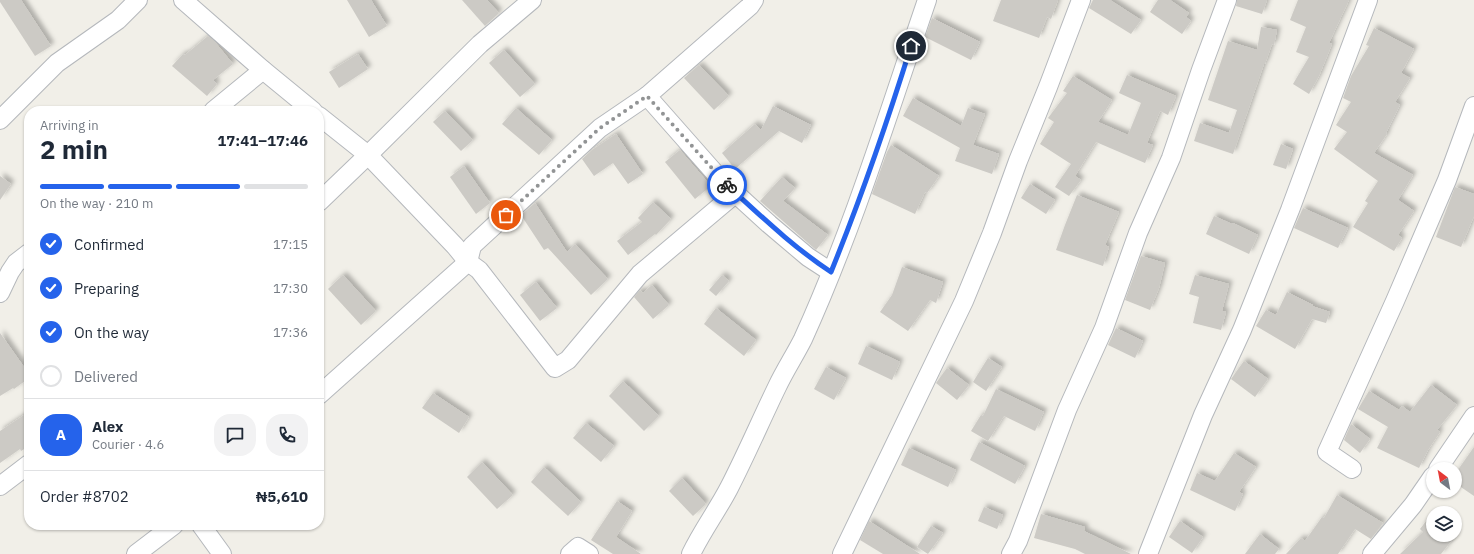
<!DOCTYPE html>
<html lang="en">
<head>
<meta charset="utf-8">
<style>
	:root { --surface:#fff; --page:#f2f2f3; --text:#1f2937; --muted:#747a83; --line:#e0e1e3; --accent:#2563eb }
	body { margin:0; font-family:"IBM Plex Sans",sans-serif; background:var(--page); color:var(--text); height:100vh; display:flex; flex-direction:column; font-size:15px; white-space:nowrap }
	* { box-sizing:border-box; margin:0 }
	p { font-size:13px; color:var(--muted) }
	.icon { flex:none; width:22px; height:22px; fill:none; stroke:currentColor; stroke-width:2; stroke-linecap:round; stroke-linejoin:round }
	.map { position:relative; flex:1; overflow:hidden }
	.side { position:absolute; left:24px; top:106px; width:300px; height:424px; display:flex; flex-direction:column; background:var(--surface); border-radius:16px; box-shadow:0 1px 3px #0004 }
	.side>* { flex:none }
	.needle { width:26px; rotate:328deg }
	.tools { position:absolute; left:1426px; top:462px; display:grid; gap:8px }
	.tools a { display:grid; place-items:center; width:36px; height:36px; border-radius:50%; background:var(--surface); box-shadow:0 1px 3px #0004; font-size:20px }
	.pin { position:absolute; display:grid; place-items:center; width:34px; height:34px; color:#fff; margin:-17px; border:2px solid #fff; border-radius:50%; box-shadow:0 1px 4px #0007 }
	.courier { position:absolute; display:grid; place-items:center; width:40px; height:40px; margin:-20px; border:3px solid #2563eb; border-radius:50%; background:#fff; color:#222; box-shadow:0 1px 5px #0007 }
	.overview em { font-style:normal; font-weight:700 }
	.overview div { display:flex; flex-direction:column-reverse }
	.overview { display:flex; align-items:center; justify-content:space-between; height:68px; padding:0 16px }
	h1 { font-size:26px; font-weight:700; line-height:30px }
	.bar { display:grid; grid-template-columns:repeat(4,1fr); gap:6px 4px; align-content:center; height:48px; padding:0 16px }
	.bar i { height:5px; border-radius:3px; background:var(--line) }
	.bar .selected { background:var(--accent) }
	.bar p { grid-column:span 4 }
	.line { display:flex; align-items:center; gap:10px; padding:0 16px; border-top:1px solid var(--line) }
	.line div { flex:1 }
	.round { display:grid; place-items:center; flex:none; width:42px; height:42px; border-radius:16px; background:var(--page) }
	ol { padding:0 16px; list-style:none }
	li { display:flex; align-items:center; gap:12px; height:44px }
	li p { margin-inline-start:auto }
	li .icon { padding:4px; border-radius:50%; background:var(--accent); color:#fff; stroke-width:4 }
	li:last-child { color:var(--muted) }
	li i { width:22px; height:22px; border:2px solid var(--line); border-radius:50% }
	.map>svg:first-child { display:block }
	.building { fill:#cccac5; filter:url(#shadow) }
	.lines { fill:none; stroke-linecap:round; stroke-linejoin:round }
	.minor-casing { stroke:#b5b8bc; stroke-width:20 }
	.minor { stroke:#fff; stroke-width:18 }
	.done { stroke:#929495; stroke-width:4; stroke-dasharray:0 7.2 }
	.route { stroke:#2563eb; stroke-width:5 }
</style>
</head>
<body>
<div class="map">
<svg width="1474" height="554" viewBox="0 0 1474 554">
	<defs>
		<filter id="shadow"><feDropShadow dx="3.5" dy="-3.5" stdDeviation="2" flood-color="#0004"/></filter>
	</defs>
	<rect width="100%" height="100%" fill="#f1efe8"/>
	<!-- building -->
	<g class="building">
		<path d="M0 0H21L51 46 35 56 0 2Z"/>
		<path d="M347 0H371L387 26 369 37Z"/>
		<path d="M462 0H487L499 13 485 26Z"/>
		<path d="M1001 0H1058L1051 19 1047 17 1039 38 993 21Z"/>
		<path d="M1093 0H1110L1141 20 1131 34 1089 8Z"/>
		<path d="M1158 0H1170L1189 13 1186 17 1191 21 1182 34 1150 12Z"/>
		<path d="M1237 0H1267L1262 14 1236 6Z"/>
		<path d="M1298 0H1349L1329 43 1332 44 1319 76 1309 94 1293 84 1309 57 1296 52 1306 27 1290 20Z"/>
		<path d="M932 18 980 42 971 60 925 37Z"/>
		<path d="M1261 27 1277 30 1274 45 1272 44 1265 64H1264L1233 154 1194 141 1200 123 1229 133 1237 110 1208 100 1228 41 1257 50Z"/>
		<path d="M1374 28 1414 49 1401 73 1410 78 1395 102 1400 105 1386 133 1387 134 1374 153 1413 175 1398 200 1414 211 1398 235 1402 238 1394 251 1353 227 1368 203 1365 201 1378 181 1334 149 1347 132 1336 125 1351 102 1343 98 1351 76 1369 46 1366 45Z"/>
		<path d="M208 36 215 42 233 64 213 80 217 84 207 96 172 66 183 54 185 55Z"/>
		<path d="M504 50 535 84 520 97 489 63Z"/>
		<path d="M358 54 368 69 339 88 329 72Z"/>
		<path d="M699 65 729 96 714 110 684 78Z"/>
		<path d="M1127 75 1176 96 1168 115 1160 111 1147 143 1153 145 1145 163 1096 142 1075 176 1081 180 1069 196 1055 187 1071 164 1040 144 1054 122 1048 118 1067 93 1063 91 1073 76 1112 100 1098 122 1128 135 1141 103 1119 93Z"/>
		<path d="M913 98 961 126 968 108 985 114 973 145 999 154 992 174 955 161 960 148 903 116Z"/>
		<path d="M773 106 811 125 802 143 779 131 735 169 722 153 755 124 761 130Z"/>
		<path d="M516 108 552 140 539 155 502 124Z"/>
		<path d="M445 111 473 140 461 151 433 122Z"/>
		<path d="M616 134 643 174 628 184 613 163 594 176 582 159 592 150Z"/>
		<path d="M1281 144 1293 149 1286 169 1273 165Z"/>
		<path d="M891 145 939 176 927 193 925 192 915 214 872 194 887 152Z"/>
		<path d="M680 150 711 186 695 199 665 162Z"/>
		<path d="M464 166 490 203 476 214 450 177Z"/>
		<path d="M0 176 11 184 0 200Z"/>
		<path d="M782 177 795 188 783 201 828 235 816 250 760 201Z"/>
		<path d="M1030 184 1055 200 1046 214 1021 198Z"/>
		<path d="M1455 187 1474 194V216L1461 247 1436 237Z"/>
		<path d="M1077 195 1119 212 1105 245 1109 247 1103 266 1056 250 1065 225Z"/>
		<path d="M653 202 671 219 656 235 655 234 628 255 617 241 642 222 638 218Z"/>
		<path d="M535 203 567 252 575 244 608 279 591 295 548 248 544 250 521 215Z"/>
		<path d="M1303 208 1348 228 1338 248 1294 228Z"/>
		<path d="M1214 216 1232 224 1233 223 1258 235 1249 254 1206 234Z"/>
		<path d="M1141 256 1165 263 1159 288 1150 310 1125 300Z"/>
		<path d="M902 267 943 282 936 303 930 300 908 331 880 312 892 295Z"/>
		<path d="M343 275 376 311 361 325 328 289Z"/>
		<path d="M722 275 729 281 716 296 709 290Z"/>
		<path d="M1195 275 1229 284 1222 311 1226 312 1221 330 1193 323 1199 297 1189 294Z"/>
		<path d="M536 282 557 308 540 321 520 295Z"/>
		<path d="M652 285 669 305 653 319 634 297 640 290 643 293Z"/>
		<path d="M1287 292 1313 305 1312 306 1330 312 1326 323 1312 319 1295 349 1256 326 1266 310 1276 315Z"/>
		<path d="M716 308 756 340 744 356 704 324Z"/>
		<path d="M1116 328 1143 341 1135 358 1108 345Z"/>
		<path d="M0 333 29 374V378L14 389 13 388 0 396Z"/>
		<path d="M866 346 900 362 892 380 858 364Z"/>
		<path d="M988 358 1002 367 986 391 973 382Z"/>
		<path d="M1244 361 1268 379 1255 397 1231 379Z"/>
		<path d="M826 367 846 378 834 400 814 389Z"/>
		<path d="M947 368 969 385 957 400 936 383Z"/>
		<path d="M623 381 659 416 644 431 609 396Z"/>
		<path d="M1431 385 1457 405 1437 430 1440 432 1428 450 1419 468 1377 448 1388 427 1358 409 1369 391 1399 410 1402 406 1410 412Z"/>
		<path d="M996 389 1044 412 1035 431 1004 416 988 441 971 431 981 415 983 416Z"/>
		<path d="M433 393 469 417 459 433 422 408Z"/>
		<path d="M24 415 29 423V446L21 451 20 449 0 463V431Z"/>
		<path d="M586 423 614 446 601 462 573 438Z"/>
		<path d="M1351 424 1370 439 1360 453 1344 440Z"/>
		<path d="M979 442 1025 466 1015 484 970 460Z"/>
		<path d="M1474 447V496L1455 483V474Z"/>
		<path d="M909 448 956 470 948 487 901 465Z"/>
		<path d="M1234 453 1256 467 1239 492 1243 494 1235 511 1190 490 1197 473 1215 481Z"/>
		<path d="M482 462 513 495 497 509 467 477Z"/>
		<path d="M544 467 581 502 568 516 531 482Z"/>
		<path d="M682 478 706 504 693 516 669 491Z"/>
		<path d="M1337 495 1383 523 1371 539 1355 529 1338 554H1286L1301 538 1305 541 1322 517 1324 518Z"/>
		<path d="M617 501 632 511 616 537 641 554H613L591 540Z"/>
		<path d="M984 507 1003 515 997 529 978 521Z"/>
		<path d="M1433 512V535H1456L1441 554H1400L1423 532 1420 529Z"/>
		<path d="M1041 514 1085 527 1084 531 1131 554H1085L1075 549 1034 538Z"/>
		<path d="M869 521 920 554H883L860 540Z"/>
		<path d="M1180 521 1203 537 1192 553 1169 537Z"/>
		<path d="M931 526 943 533 928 554 917 547Z"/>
		<path d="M1260 534 1279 549 1275 554H1245Z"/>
	</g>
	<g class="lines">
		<!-- minor casing -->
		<g class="minor-casing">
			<g id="minor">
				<path d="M183 0 263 70 313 111"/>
				<path d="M754 0 750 6 647 96 722 181 769 224 808 257 831 272"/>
				<path d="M213 111 263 70"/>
				<path d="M319 116 368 155 455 246 468 262 472 246 600 128 647 96"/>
				<path d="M0 120 57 63 118 20 138 0"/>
				<path d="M319 202 368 155 480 44 532 0"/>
				<path d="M0 293 10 272 16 263 29 253"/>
				<path d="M319 395 468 262 479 270 555 368 568 360 640 274 736 193"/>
				<path d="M1352 469 1327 452 1395 301 1447 180 1474 106"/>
				<path d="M1438 469 1474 416"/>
				<path d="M0 486 29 464"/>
				<path d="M201 525 222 554"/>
				<path d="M136 554 174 525"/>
				<path d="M570 554 578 547 589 554"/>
				<path d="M691 554C702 531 717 511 729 488 746 455 761 420 777 387 785 370 795 355 803 339 853 229 888 114 927 0"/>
				<path d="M842 554 964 301 992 233 1018 161 1048 87 1081 0"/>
				<path d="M1011 554 1018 541 1067 410 1104 328 1138 233 1171 158 1201 70 1227 0"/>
				<path d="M1148 554 1203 415 1242 330 1290 210 1368 0"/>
				<path d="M1372 554 1413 505 1433 476"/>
			</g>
		</g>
		<!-- minor -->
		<use href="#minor" class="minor"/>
	</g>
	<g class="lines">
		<!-- done -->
		<path class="done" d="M506 215 600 128 647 96 727 185"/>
		<!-- route -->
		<path class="route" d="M727 185C761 216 793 247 831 272 861 198 887 123 911 46"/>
	</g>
</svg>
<div class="tools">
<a><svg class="needle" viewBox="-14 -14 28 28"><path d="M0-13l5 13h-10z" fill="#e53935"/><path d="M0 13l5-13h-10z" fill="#747a83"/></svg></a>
<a><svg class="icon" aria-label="layers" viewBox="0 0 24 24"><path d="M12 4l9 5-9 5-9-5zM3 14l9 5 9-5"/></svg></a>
</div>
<div class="pin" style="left:506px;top:215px;background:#ea580c"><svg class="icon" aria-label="bag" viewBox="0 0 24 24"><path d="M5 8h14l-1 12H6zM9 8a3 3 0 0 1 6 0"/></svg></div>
<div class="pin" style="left:911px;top:46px;background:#1f2937"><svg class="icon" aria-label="home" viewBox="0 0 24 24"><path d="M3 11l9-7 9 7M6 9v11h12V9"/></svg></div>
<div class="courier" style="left:727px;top:185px"><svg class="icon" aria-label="bike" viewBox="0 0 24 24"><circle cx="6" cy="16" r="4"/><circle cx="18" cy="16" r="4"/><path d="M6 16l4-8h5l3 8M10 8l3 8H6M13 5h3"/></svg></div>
<section class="side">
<div class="overview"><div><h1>2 min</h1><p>Arriving in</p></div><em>17:41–17:46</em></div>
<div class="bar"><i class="selected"></i><i class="selected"></i><i class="selected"></i><i></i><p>On the way · 210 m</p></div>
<ol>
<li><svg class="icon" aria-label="check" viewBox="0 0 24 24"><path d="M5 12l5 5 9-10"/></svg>Confirmed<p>17:15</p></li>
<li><svg class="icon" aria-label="check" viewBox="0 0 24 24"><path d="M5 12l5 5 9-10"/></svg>Preparing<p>17:30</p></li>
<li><svg class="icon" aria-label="check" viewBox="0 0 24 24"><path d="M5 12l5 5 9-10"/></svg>On the way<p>17:36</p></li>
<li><i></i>Delivered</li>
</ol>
<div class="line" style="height:72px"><b class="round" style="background:var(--accent);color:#fff">A</b><div><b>Alex</b><p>Courier · 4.6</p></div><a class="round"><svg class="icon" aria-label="chat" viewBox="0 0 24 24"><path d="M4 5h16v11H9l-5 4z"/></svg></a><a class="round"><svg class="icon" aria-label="phone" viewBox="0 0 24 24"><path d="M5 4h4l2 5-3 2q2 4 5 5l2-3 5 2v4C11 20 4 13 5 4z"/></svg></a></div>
<div class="line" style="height:52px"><div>Order #8702</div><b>₦5,610</b></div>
</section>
</div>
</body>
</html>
